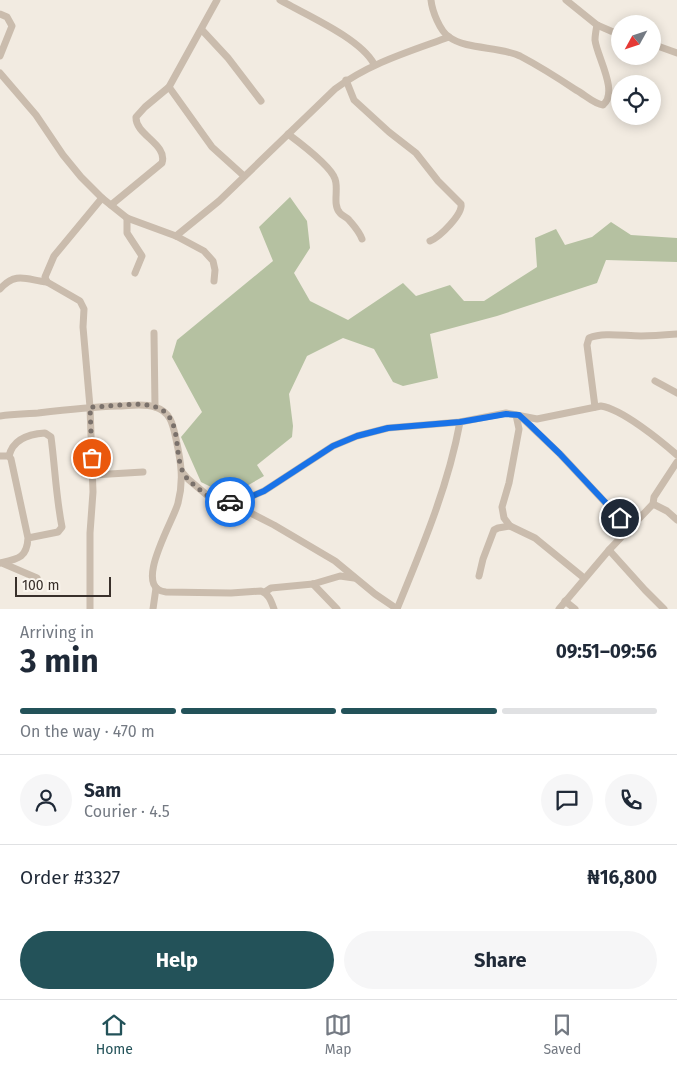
<!DOCTYPE html>
<html lang="en">
<head>
<meta charset="utf-8">
<style>
	:root { --surface:#fff; --page:#f6f6f7; --text:#1f2937; --muted:#747a83; --line:#e0e1e3; --accent:#235259 }
	body { margin:0; font-family:"Fira Sans",sans-serif; background:var(--page); color:var(--text); height:100vh; display:flex; flex-direction:column; font-size:19px; white-space:nowrap }
	* { box-sizing:border-box; margin:0 }
	p { font-size:16px; color:var(--muted) }
	.icon { flex:none; width:28px; height:28px; fill:none; stroke:currentColor; stroke-width:2; stroke-linecap:round; stroke-linejoin:round }
	.map { position:relative; height:609px; overflow:hidden }
	.details { display:flex; flex-direction:column; background:var(--surface); flex:1 }
	.details>* { flex:none }
	.needle { width:32px; rotate:230deg }
	.controls { position:absolute; left:611px; top:15px; display:grid; gap:10px }
	.controls a { display:grid; place-items:center; width:50px; height:50px; border-radius:50%; background:var(--surface); box-shadow:0 2px 12px #0003; font-size:25px }
	.scale { position:absolute; left:15px; bottom:12px; width:96px; box-sizing:border-box; padding-left:5px; border:2px solid #39302b; border-top:0; font-size:14px; line-height:18px; white-space:nowrap; color:#39302b; -webkit-text-stroke:4px #faf5ed; paint-order:stroke }
	.pin { position:absolute; display:grid; place-items:center; width:42px; height:42px; color:#fff; margin:-21px; border:2px solid #fff; border-radius:50%; box-shadow:0 1px 5px #0007 }
	.courier { position:absolute; display:grid; place-items:center; width:50px; height:50px; margin:-25px; border:4px solid #1a73e8; border-radius:50%; background:#fff; color:#222; box-shadow:0 1px 6px #0007 }
	.headline em { font-style:normal; font-weight:700 }
	.headline div { display:flex; flex-direction:column-reverse }
	.headline { display:flex; align-items:center; justify-content:space-between; height:85px; padding:0 20px }
	h1 { font-size:32px; font-weight:700; line-height:38px }
	.bar { display:grid; grid-template-columns:repeat(4,1fr); gap:8px 5px; align-content:center; height:60px; padding:0 20px }
	.bar i { height:6px; border-radius:4px; background:var(--line) }
	.bar .selected { background:var(--accent) }
	.bar p { grid-column:span 4 }
	.line { display:flex; align-items:center; gap:12px; padding:0 20px; border-top:1px solid var(--line) }
	.line div { flex:1 }
	.round { display:grid; place-items:center; flex:none; width:52px; height:52px; border-radius:26px; background:var(--page) }
	.primary-button { display:flex; gap:10px; margin-top:auto; padding:10px 20px }
	.primary-button a { flex:1; height:58px; border-radius:30px; background:var(--accent); color:#fff; font-size:20px; font-weight:700; line-height:58px; text-align:center }
	.primary-button a+a { background:var(--page); color:var(--text) }
	.tab-bar { display:flex; justify-content:space-around; align-items:center; height:70px; border-top:1px solid var(--line); background:var(--surface); font-size:14px; color:var(--muted) }
	.tab-bar a { display:grid; justify-items:center; gap:2px }
	.tab-bar .selected { color:var(--accent) }
	.map>svg:first-child { display:block }
	.green { fill:#b5c1a1 }
	.lines { fill:none; stroke-linecap:round; stroke-linejoin:round }
	.street { stroke:#cabcad; stroke-width:7 }
	.done { stroke:#7a716b; stroke-width:5; stroke-dasharray:0 9 }
	.route { stroke:#1a73e8; stroke-width:6 }
</style>
</head>
<body>
<div class="map">
<svg width="677" height="609" viewBox="0 0 677 609">
	<rect width="100%" height="100%" fill="#f2ebe1"/>
	<!-- green -->
	<path class="green" d="M290 197 307 221 310 248 294 273 310 301 348 320 403 283 416 296 450 285 464 301H484L537 267 535 238 556 229 565 245 592 237 611 222 631 235 677 238V262L606 260 597 283 497 316 430 334 438 378 403 386 393 382 374 349 343 338 307 356 289 394 293 426 292 437 257 465 264 476 245 487 219 491 201 482 181 437 202 412 172 357 177 340 273 261 259 227Z"/>
	<g class="lines">
		<!-- street -->
		<g class="street">
			<path d="M280 0C306 15 360 38 374 64"/>
			<path d="M431 0C432 11 440 31 449 37 467 50 499 46 520 56 539 66 558 78 576 90 584 94 594 104 603 105 619 92 597 57 595 40 595 35 596 30 597 25"/>
			<path d="M566 0 597 25 620 35"/>
			<path d="M0 14 7 17 12 26 0 56"/>
			<path d="M202 30 228 58 261 101"/>
			<path d="M652 44 677 53"/>
			<path d="M0 73 36 115 63 155 81 177 102 198 127 218 176 236 204 251 213 261 215 270 214 281"/>
			<path d="M346 80 354 100 389 132 416 153 438 181 461 204C463 214 440 237 430 241"/>
			<path d="M169 87 212 147 244 176"/>
			<path d="M288 134C300 143 331 166 335 179 339 190 332 204 340 213 342 216 347 217 349 220 354 226 359 231 362 239"/>
			<path d="M111 205 162 163C168 144 135 135 136 117L145 107 169 87 217 0"/>
			<path d="M127 218V233L142 256 135 273"/>
			<path d="M176 236 219 201 335 89C370 63 408 52 449 37"/>
			<path d="M0 289C16 271 27 280 47 282"/>
			<path d="M154 333 155 407"/>
			<path d="M655 381 677 393"/>
			<path d="M595 407 587 345 589 338C604 332 624 336 641 336 653 336 665 335 677 334"/>
			<path d="M516 415 519 429 509 483 502 507 504 518 510 526 535 538 584 578"/>
			<path d="M0 416C13 414 25 414 38 413 64 410 91 407 117 406 129 406 143 403 155 407 171 412 173 425 176 439 181 462 184 480 178 503 174 520 131 589 166 592L231 593 261 591C269 594 271 601 274 609"/>
			<path d="M520 416 560 454 629 528"/>
			<path d="M0 456H9"/>
			<path d="M182 472 188 479 208 496 217 501 228 502 250 497 264 491 333 446 357 436 388 428 460 422 506 413 537 419 601 406C622 409 661 441 677 455"/>
			<path d="M93 475 143 472"/>
			<path d="M229 502 274 525 335 561 375 594 397 609"/>
			<path d="M653 504 667 511 677 520"/>
			<path d="M609 550 645 590 664 609"/>
			<path d="M0 563C18 559 27 558 28 538L11 459 9 456C13 439 28 434 45 433L51 437C55 467 56 497 62 527L58 532 28 538"/>
			<path d="M2 563 37 578"/>
			<path d="M479 576 483 559 494 530 498 528 510 526"/>
			<path d="M313 584 337 609"/>
			<path d="M265 592 271 588 313 584 340 576 354 578"/>
			<path d="M565 601 575 609"/>
			<path d="M90 609V533L93 492 90 407 83 327 84 309 80 301 47 282 45 277 54 256 102 198"/>
			<path d="M153 609 156 588"/>
			<path d="M397 609C422 548 448 487 460 422"/>
			<path d="M559 609 609 550 653 504 654 497 677 462"/>
		</g>
	</g>
	<g class="lines">
		<!-- done -->
		<path class="done" d="M92 458 90 407C109 407 139 401 156 407 183 417 173 451 183 472 186 479 193 484 199 489 208 497 217 502 230 502"/>
		<!-- route -->
		<path class="route" d="M230 502 250 497 264 491 333 446 357 436 388 428 460 422 506 414 519 415 530 425 560 454 620 518"/>
	</g>
</svg>
<div class="controls">
<a><svg class="needle" viewBox="-14 -14 28 28"><path d="M0-13l5 13h-10z" fill="#e53935"/><path d="M0 13l5-13h-10z" fill="#747a83"/></svg></a>
<a><svg class="icon" aria-label="locate" viewBox="0 0 24 24"><circle cx="12" cy="12" r="6"/><path d="M12 2v4M12 18v4M2 12h4M18 12h4"/></svg></a>
</div>
<div class="scale">100 m</div>
<div class="pin" style="left:92px;top:458px;background:#ea580c"><svg class="icon" aria-label="bag" viewBox="0 0 24 24"><path d="M5 8h14l-1 12H6zM9 8a3 3 0 0 1 6 0"/></svg></div>
<div class="pin" style="left:620px;top:518px;background:#1f2937"><svg class="icon" aria-label="home" viewBox="0 0 24 24"><path d="M3 11l9-7 9 7M6 9v11h12V9"/></svg></div>
<div class="courier" style="left:230px;top:502px"><svg class="icon" aria-label="car" viewBox="0 0 24 24"><path d="M5 17H2v-5l4-1 3-4h7l3 4 3 1v5h-3M9 17h6M6 11h13"/><circle cx="7" cy="17" r="2"/><circle cx="17" cy="17" r="2"/></svg></div>
</div>
<section class="details">
<div class="headline"><div><h1>3 min</h1><p>Arriving in</p></div><em>09:51–09:56</em></div>
<div class="bar"><i class="selected"></i><i class="selected"></i><i class="selected"></i><i></i><p>On the way · 470 m</p></div>
<div class="line" style="height:90px"><a class="round"><svg class="icon" aria-label="person" viewBox="0 0 24 24"><circle cx="12" cy="8" r="4"/><path d="M4 21q1-7 8-7t8 7"/></svg></a><div><b>Sam</b><p>Courier · 4.5</p></div><a class="round"><svg class="icon" aria-label="chat" viewBox="0 0 24 24"><path d="M4 5h16v11H9l-5 4z"/></svg></a><a class="round"><svg class="icon" aria-label="phone" viewBox="0 0 24 24"><path d="M5 4h4l2 5-3 2q2 4 5 5l2-3 5 2v4C11 20 4 13 5 4z"/></svg></a></div>
<div class="line" style="height:65px"><div>Order #3327</div><b>₦16,800</b></div>
<div class="primary-button"><a>Help</a><a>Share</a></div>
</section>
<nav class="tab-bar">
<a class="selected"><svg class="icon" aria-label="home" viewBox="0 0 24 24"><path d="M3 11l9-7 9 7M6 9v11h12V9"/></svg>Home</a>
<a><svg class="icon" aria-label="map" viewBox="0 0 24 24"><path d="M3 6l6-2 6 2 6-2v14l-6 2-6-2-6 2zM9 4v14M15 6v14"/></svg>Map</a>
<a><svg class="icon" aria-label="saved" viewBox="0 0 24 24"><path d="M7 4h10v16l-5-4-5 4z"/></svg>Saved</a>
</nav>
</body>
</html>
